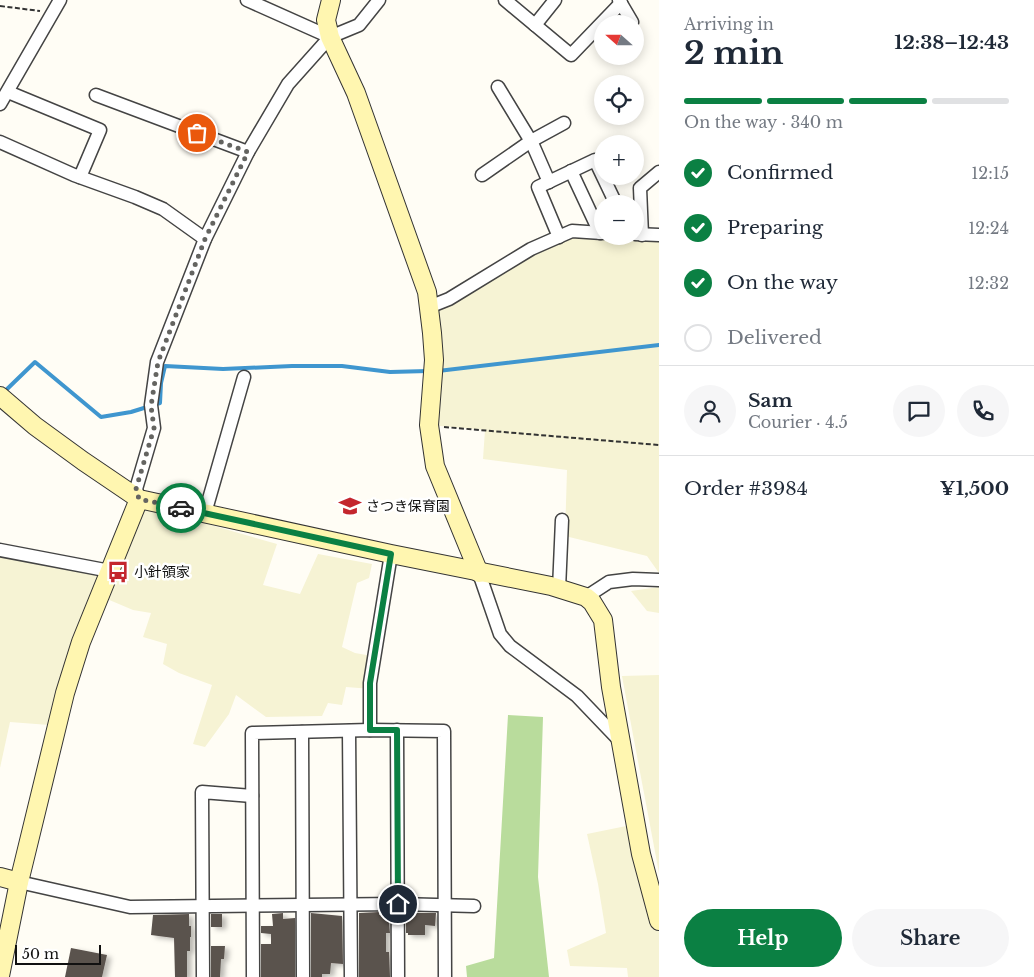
<!DOCTYPE html>
<html lang="en">
<head>
<meta charset="utf-8">
<style>
	:root { --surface:#fff; --page:#f6f6f7; --text:#1f2937; --muted:#747a83; --line:#e0e1e3; --accent:#0b8043 }
	body { margin:0; font-family:"Libre Baskerville","Noto Sans JP",serif; background:var(--page); color:var(--text); height:100vh; display:flex; flex-direction:column; font-size:19px; white-space:nowrap }
	* { box-sizing:border-box; margin:0 }
	p { font-size:16px; color:var(--muted) }
	.icon { flex:none; width:28px; height:28px; fill:none; stroke:currentColor; stroke-width:2; stroke-linecap:round; stroke-linejoin:round }
	.map { position:relative; flex:1; overflow:hidden }
	.drawer { display:flex; flex-direction:column; background:var(--surface); width:375px }
	.drawer>* { flex:none }
	.needle { width:32px; rotate:291deg }
	.tools { position:absolute; left:594px; top:15px; display:grid; gap:10px }
	.tools a { display:grid; place-items:center; width:50px; height:50px; border-radius:50%; background:var(--surface); box-shadow:0 2px 12px #0003; font-size:25px }
	.scale { position:absolute; left:15px; bottom:12px; width:86px; box-sizing:border-box; padding-left:5px; border:2px solid #111; border-top:0; font-size:14px; line-height:18px; white-space:nowrap; color:#111; -webkit-text-stroke:4px #fff; paint-order:stroke }
	.pin { position:absolute; display:grid; place-items:center; width:42px; height:42px; color:#fff; margin:-21px; border:2px solid #fff; border-radius:50%; box-shadow:0 1px 5px #0007 }
	.courier { position:absolute; display:grid; place-items:center; width:50px; height:50px; margin:-25px; border:4px solid #0b8043; border-radius:50%; background:#fff; color:#222; box-shadow:0 1px 6px #0007 }
	.head em { font-style:normal; font-weight:700 }
	.head div { display:flex; flex-direction:column-reverse }
	.head { display:flex; align-items:center; justify-content:space-between; height:85px; padding:0 25px }
	h1 { font-size:32px; font-weight:700; line-height:38px }
	.bar { display:grid; grid-template-columns:repeat(4,1fr); gap:8px 5px; align-content:center; height:60px; padding:0 25px }
	.bar i { height:6px; border-radius:4px; background:var(--line) }
	.bar .current { background:var(--accent) }
	.bar p { grid-column:span 4 }
	.line { display:flex; align-items:center; gap:12px; padding:0 25px; border-top:1px solid var(--line) }
	.line div { flex:1 }
	.round { display:grid; place-items:center; flex:none; width:52px; height:52px; border-radius:26px; background:var(--page) }
	ol { padding:0 25px; list-style:none }
	li { display:flex; align-items:center; gap:15px; height:55px }
	li p { margin-inline-start:auto }
	li .icon { padding:5px; border-radius:50%; background:var(--accent); color:#fff; stroke-width:4 }
	li:last-child { color:var(--muted) }
	li i { width:28px; height:28px; border:2px solid var(--line); border-radius:50% }
	.button { display:flex; gap:10px; margin-top:auto; padding:10px 25px }
	.button a { flex:1; height:58px; border-radius:30px; background:var(--accent); color:#fff; font-size:20px; font-weight:700; line-height:58px; text-align:center }
	.button a+a { background:var(--page); color:var(--text) }
	main { display:flex; flex:1; min-height:0 }
	.map>svg:first-child { display:block }
	.farmland { fill:#f6f3d4 }
	.forest { fill:#b9dc9c }
	.lines { fill:none; stroke-linecap:round; stroke-linejoin:round }
	.stream { stroke:#3f96cf; stroke-width:4 }
	.building { fill:#5a524d; filter:url(#shadow) }
	.street-casing { stroke:#444; stroke-width:15 }
	.secondary-casing { stroke:#333; stroke-width:20 }
	.path { stroke:#333; stroke-width:2; stroke-dasharray:5 2.5; stroke-linecap:butt }
	.street { stroke:#fff; stroke-width:12 }
	.secondary { stroke:#fff6b0; stroke-width:18 }
	.done { stroke:#646461; stroke-width:5; stroke-dasharray:0 9 }
	.route { stroke:#0b8043; stroke-width:6 }
	.labels { text-anchor:middle; stroke-width:5; stroke-linejoin:round; paint-order:stroke }
	.poi-label { font-size:14px; fill:#111; stroke:#fff; text-anchor:start }
</style>
</head>
<body>
<main>
<div class="map">
<svg width="659" height="977" viewBox="0 0 659 977">
	<defs>
		<filter id="shadow"><feDropShadow dx="4.5" dy="2.5" stdDeviation="2.5" flood-color="#0004"/></filter>
	</defs>
	<rect width="100%" height="100%" fill="#fffdf5"/>
	<!-- farmland -->
	<g class="farmland">
		<path d="M572 231 602 236 659 238V573L647 556 565 536 567 470 483 459 485 430 429 425V307Z"/>
		<path d="M145 506 277 544 263 585 300 594 318 554 372 564 369 578 357 583 342 647 355 653 378 657 372 689 346 687 342 705 328 703 322 716 266 717 236 695 229 714 205 747 193 744 212 685 179 673 163 664 167 644 143 637 151 613 133 610 107 599Z"/>
		<path d="M0 556 100 576 76 630 49 725 10 722 0 768Z"/>
		<path d="M659 587V613L647 611 631 591Z"/>
		<path d="M659 675V873L622 676Z"/>
		<path d="M636 824 659 921V977H628L627 968 570 966 567 950 606 933 598 884 587 834Z"/>
	</g>
	<!-- forest -->
	<path class="forest" d="M508 715 543 717 538 877 549 977H467L466 966 494 958Z"/>
	<g class="lines">
		<!-- stream -->
		<g class="stream">
			<path d="M438 371 659 345"/>
			<path d="M4 392 35 362 101 417 131 412 160 403 161 383 165 366 223 369 292 366H342L390 372 428 371"/>
		</g>
	</g>
	<!-- building -->
	<g class="building">
		<path d="M379 912V915L388 914 390 933H386V952H389L390 977H359V913Z"/>
		<path d="M283 913V919L295 918V977H261V944H271V934L261 933V926H273L272 914Z"/>
		<path d="M311 913 342 916 343 964 331 963 330 974H322V977H311Z"/>
		<path d="M406 913H436L435 926 425 925V935H408V933H406Z"/>
		<path d="M189 914V926H191V937H190V951H187V977H175L174 938 151 935 153 915Z"/>
		<rect x="211" y="914" width="11" height="13"/>
		<path d="M211 946H225L224 959H221L220 977H211Z"/>
		<path d="M71 948 107 955 102 977H65Z"/>
	</g>
	<g class="lines">
		<!-- street casing -->
		<g class="street-casing">
			<g id="street">
				<path d="M247 0 330 37"/>
				<path d="M505 0 571 55 621 3"/>
				<path d="M619 0 632 22 631 24"/>
				<path d="M535 25 555 0"/>
				<path d="M498 87 532 143 549 182"/>
				<path d="M8 92 100 130 80 177"/>
				<path d="M96 95 248 152"/>
				<path d="M0 104 60 0"/>
				<path d="M0 142 74 175 135 197 163 209 205 239"/>
				<path d="M571 171 600 233"/>
				<path d="M482 175 531 141 564 123"/>
				<path d="M635 234 659 235"/>
				<path d="M642 235 640 188 659 172"/>
				<path d="M559 237 538 187 595 160 616 204"/>
				<path d="M429 307 449 299 531 249 572 231 602 233"/>
				<path d="M139 499 136 489 154 428 151 405 157 362 205 239 248 152 288 84 330 37 359 25 379 0"/>
				<path d="M205 513 244 377"/>
				<path d="M0 550 110 571"/>
				<path d="M479 573 500 634 510 646 577 696 621 742"/>
				<path d="M559 589 562 520"/>
				<path d="M586 597 609 582 633 579 659 580"/>
				<path d="M370 730V683L391 554"/>
				<path d="M397 730 398 977"/>
				<path d="M349 731 351 977"/>
				<path d="M302 732 303 977"/>
				<path d="M19 882 130 907 398 904 474 906"/>
				<path d="M203 977 202 792 252 796"/>
				<path d="M253 977 252 733 370 730 444 731 445 977"/>
			</g>
		</g>
		<!-- secondary casing -->
		<g class="secondary-casing">
			<g id="secondary">
				<path d="M331 0 326 20 330 37 356 93 427 292 432 333 434 360 429 425 435 466 479 573"/>
				<path d="M0 396 35 426 83 461 139 499 391 554 551 586 586 597 592 602 603 620 611 687 641 854 659 921"/>
				<path d="M0 877 19 882"/>
				<path d="M0 976 19 882 65 693 81 642 139 499"/>
			</g>
		</g>
		<!-- path -->
		<g class="path">
			<path d="M0 6 40 11"/>
			<path d="M444 427 659 445"/>
		</g>
		<!-- street -->
		<use href="#street" class="street"/>
		<!-- secondary -->
		<use href="#secondary" class="secondary"/>
	</g>
	<g class="lines">
		<!-- done -->
		<path class="done" d="M181 508 139 499 136 489 154 428 151 406 158 362 205 239 248 152 197 133"/>
		<!-- route -->
		<path class="route" d="M181 508 391 554 370 683V730H397L398 904"/>
	</g>
	<!-- icons -->
	<defs>
		<g id="school-bare" transform="scale(1.725)"><path d="M0-5L7-2L0 1L-7-2ZM-4 1L0 2.5L4 1V4Q0 6-4 4Z" fill="#c4262e" stroke="#fff" stroke-width="2.5" paint-order="stroke"/></g>
		<g id="bus-bare" transform="scale(1.725)"><path d="M-5-6H5V4H4V6H2V4H-2V6H-4V4H-5ZM-3.5-4V0h7V-4ZM-3.5 1.2v1.5H-2V1.2ZM2 1.2v1.5H3.5V1.2Z" fill="#c4262e" stroke="#fff" stroke-width="2.5" paint-order="stroke"/></g>
	</defs>
	<g fill-rule="evenodd">
		<use href="#school-bare" x="350" y="506"/>
		<use href="#bus-bare" x="118" y="572"/>
	</g>
	<g class="labels">
		<!-- poi labels -->
		<g class="poi-label">
			<text x="366" y="511">さつき保育園</text>
			<text x="134" y="577">小針領家</text>
		</g>
	</g>
</svg>
<div class="tools">
<a><svg class="needle" viewBox="-14 -14 28 28"><path d="M0-13l5 13h-10z" fill="#e53935"/><path d="M0 13l5-13h-10z" fill="#747a83"/></svg></a>
<a><svg class="icon" aria-label="locate" viewBox="0 0 24 24"><circle cx="12" cy="12" r="6"/><path d="M12 2v4M12 18v4M2 12h4M18 12h4"/></svg></a>
<a>+</a>
<a>−</a>
</div>
<div class="scale">50 m</div>
<div class="pin" style="left:197px;top:133px;background:#ea580c"><svg class="icon" aria-label="bag" viewBox="0 0 24 24"><path d="M5 8h14l-1 12H6zM9 8a3 3 0 0 1 6 0"/></svg></div>
<div class="pin" style="left:398px;top:904px;background:#1f2937"><svg class="icon" aria-label="home" viewBox="0 0 24 24"><path d="M3 11l9-7 9 7M6 9v11h12V9"/></svg></div>
<div class="courier" style="left:181px;top:508px"><svg class="icon" aria-label="car" viewBox="0 0 24 24"><path d="M5 17H2v-5l4-1 3-4h7l3 4 3 1v5h-3M9 17h6M6 11h13"/><circle cx="7" cy="17" r="2"/><circle cx="17" cy="17" r="2"/></svg></div>
</div>
<section class="drawer">
<div class="head"><div><h1>2 min</h1><p>Arriving in</p></div><em>12:38–12:43</em></div>
<div class="bar"><i class="current"></i><i class="current"></i><i class="current"></i><i></i><p>On the way · 340 m</p></div>
<ol>
<li><svg class="icon" aria-label="check" viewBox="0 0 24 24"><path d="M5 12l5 5 9-10"/></svg>Confirmed<p>12:15</p></li>
<li><svg class="icon" aria-label="check" viewBox="0 0 24 24"><path d="M5 12l5 5 9-10"/></svg>Preparing<p>12:24</p></li>
<li><svg class="icon" aria-label="check" viewBox="0 0 24 24"><path d="M5 12l5 5 9-10"/></svg>On the way<p>12:32</p></li>
<li><i></i>Delivered</li>
</ol>
<div class="line" style="height:90px"><a class="round"><svg class="icon" aria-label="person" viewBox="0 0 24 24"><circle cx="12" cy="8" r="4"/><path d="M4 21q1-7 8-7t8 7"/></svg></a><div><b>Sam</b><p>Courier · 4.5</p></div><a class="round"><svg class="icon" aria-label="chat" viewBox="0 0 24 24"><path d="M4 5h16v11H9l-5 4z"/></svg></a><a class="round"><svg class="icon" aria-label="phone" viewBox="0 0 24 24"><path d="M5 4h4l2 5-3 2q2 4 5 5l2-3 5 2v4C11 20 4 13 5 4z"/></svg></a></div>
<div class="line" style="height:65px"><div>Order #3984</div><b>¥1,500</b></div>
<div class="button"><a>Help</a><a>Share</a></div>
</section>
</main>
</body>
</html>
